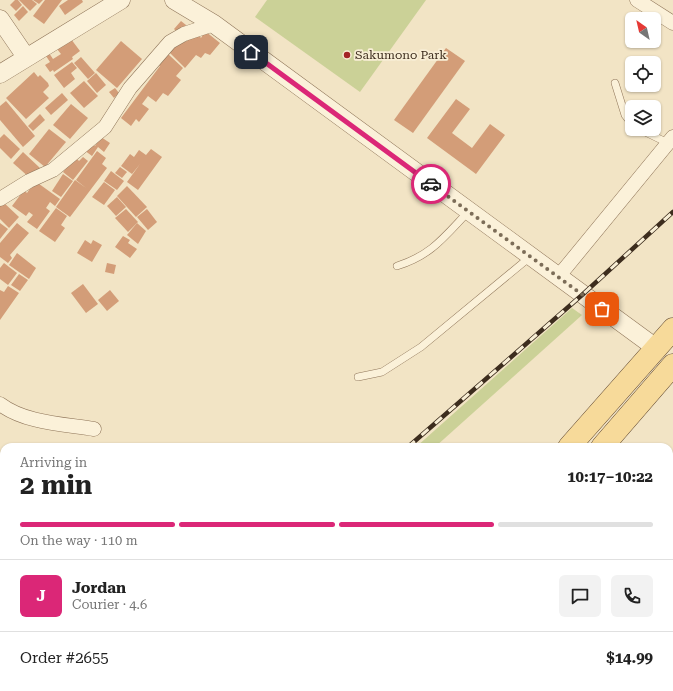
<!DOCTYPE html>
<html lang="en">
<head>
<meta charset="utf-8">
<style>
	:root { --surface:#fff; --page:#f2f2f2; --text:#222; --muted:#767676; --line:#e0e0e0; --accent:#db2777 }
	body { margin:0; font-family:"Roboto Serif",serif; background:var(--page); color:var(--text); height:100vh; display:flex; flex-direction:column; font-size:15px; white-space:nowrap }
	* { box-sizing:border-box; margin:0 }
	p { font-size:13px; color:var(--muted) }
	.icon { flex:none; width:22px; height:22px; fill:none; stroke:currentColor; stroke-width:2; stroke-linecap:round; stroke-linejoin:round }
	.map { position:relative; flex:1; overflow:hidden }
	.side { position:absolute; left:0px; top:443px; width:673px; height:248px; display:flex; flex-direction:column; background:var(--surface); border-radius:12px 12px 0 0; box-shadow:0 1px 3px #0004 }
	.side>* { flex:none }
	.needle { width:26px; rotate:326deg }
	.fabs { position:absolute; left:625px; top:12px; display:grid; gap:8px }
	.fabs a { display:grid; place-items:center; width:36px; height:36px; border-radius:6px; background:var(--surface); box-shadow:0 1px 3px #0004; font-size:20px }
	.pin { position:absolute; display:grid; place-items:center; width:34px; height:34px; color:#fff; margin:-17px; border-radius:8px; box-shadow:0 2px 6px #0006 }
	.courier { position:absolute; display:grid; place-items:center; width:40px; height:40px; margin:-20px; border:3px solid #db2777; border-radius:50%; background:#fff; color:#222; box-shadow:0 1px 5px #0007 }
	.head em { font-style:normal; font-weight:700 }
	.head div { display:flex; flex-direction:column-reverse }
	.head { display:flex; align-items:center; justify-content:space-between; height:68px; padding:0 20px }
	h1 { font-size:26px; font-weight:700; line-height:30px }
	.bar { display:grid; grid-template-columns:repeat(4,1fr); gap:6px 4px; align-content:center; height:48px; padding:0 20px }
	.bar i { height:5px; border-radius:3px; background:var(--line) }
	.bar .selected { background:var(--accent) }
	.bar p { grid-column:span 4 }
	.line { display:flex; align-items:center; gap:10px; padding:0 20px; border-top:1px solid var(--line) }
	.line div { flex:1 }
	.round { display:grid; place-items:center; flex:none; width:42px; height:42px; border-radius:6px; background:var(--page) }
	.map>svg:first-child { display:block }
	.green { fill:#cbd197 }
	.water { fill:#a7c5bc; stroke:#6c948a }
	.building { fill:#d39d78 }
	.lines { fill:none; stroke-linecap:round; stroke-linejoin:round }
	.service-casing { stroke:#8f7559; stroke-width:8 }
	.minor-casing { stroke:#8f7559; stroke-width:15 }
	.tertiary-casing { stroke:#8f7559; stroke-width:19 }
	.primary-casing { stroke:#5c432d; stroke-width:23 }
	.service { stroke:#fbf1d9; stroke-width:7 }
	.minor { stroke:#fbf1d9; stroke-width:14 }
	.tertiary { stroke:#fbf1d9; stroke-width:18 }
	.primary { stroke:#f7da9a; stroke-width:22 }
	.rail-casing { stroke:#3d2d1e; stroke-width:4.5 }
	.rail { stroke:#f8eed5; stroke-width:3; stroke-dasharray:9; stroke-linecap:butt }
	.done { stroke:#7c6d58; stroke-width:4; stroke-dasharray:0 7.2 }
	.route { stroke:#db2777; stroke-width:5 }
	.poi-dot { fill:#a32426; stroke:#f8eed5; stroke-width:1.5 }
	.labels { text-anchor:middle; stroke-width:3.5; stroke-linejoin:round; paint-order:stroke }
	.poi-label { font-size:12px; fill:#3d2d1e; stroke:#f8eed5; text-anchor:start }
</style>
</head>
<body>
<div class="map">
<svg width="673" height="691" viewBox="0 0 673 691">
	<rect width="100%" height="100%" fill="#f2e4c5"/>
	<!-- green -->
	<g class="green">
		<path d="M267 0H426L360 92 255 17Z"/>
		<path d="M572 308 582 315 435 447H416Z"/>
		<path d="M33 687H78L72 691H24Z"/>
	</g>
	<!-- water -->
	<path class="water" d="M673 537V691H544L548 687H669V542Z"/>
	<!-- building -->
	<g class="building">
		<path d="M15 0H18L22 5 16 11 10 5Z"/>
		<path d="M19 0H32L37 4 30 11Z"/>
		<path d="M33 0H43L39 4Z"/>
		<path d="M45 0H62L44 24 33 16Z"/>
		<path d="M68 0H82L83 2 65 15 59 6Z"/>
		<path d="M23 6 28 12 19 21 14 15Z"/>
		<path d="M181 21 186 25 179 34 174 29Z"/>
		<path d="M205 31 220 43 210 55 205 53 201 58 196 55 185 68 167 50 182 39 185 42 198 34 201 38Z"/>
		<path d="M71 39 80 51 72 57 73 59 54 72 53 70 50 72 45 65 50 62 46 56 49 53 53 59 61 54 57 49Z"/>
		<path d="M121 41 142 59 117 88 96 70Z"/>
		<path d="M446 48 465 61 413 133 394 120Z"/>
		<path d="M168 54 183 68 176 76 181 80 168 96 163 93 156 102 148 96 142 104 149 109 139 122 136 119 131 126 121 118 160 66 156 63Z"/>
		<path d="M81 57 95 73 88 79 74 63Z"/>
		<path d="M72 62 77 68 71 73 75 79 64 88 54 75Z"/>
		<path d="M34 72 38 77 40 75 48 83 49 86 43 92 49 98 26 119 6 98Z"/>
		<path d="M96 73 106 85 97 93 87 81Z"/>
		<path d="M84 81 98 96 84 108 70 93Z"/>
		<path d="M115 88 119 93 114 98 109 92Z"/>
		<path d="M62 93 68 100 51 115 45 108Z"/>
		<path d="M456 99 470 109 452 133 472 148 490 124 505 135 476 174 427 138Z"/>
		<path d="M6 101 35 136 23 147 0 120V106Z"/>
		<path d="M71 104 88 118 70 139 53 125Z"/>
		<path d="M40 114 45 120 33 131 28 126Z"/>
		<path d="M49 129 66 142 45 167 29 154Z"/>
		<path d="M4 134 20 149 11 159 0 148V138Z"/>
		<path d="M101 137 110 143 104 152 98 147 92 156 84 150 90 142 95 146Z"/>
		<path d="M151 149 162 157 138 190 127 182 140 164 132 174 121 166 130 154 134 157 139 150 146 155Z"/>
		<path d="M97 151 106 158 102 164 107 168 70 217 56 207 75 180 86 188 76 180Z"/>
		<path d="M23 152 40 168 30 178 13 163Z"/>
		<path d="M75 157 79 161 83 157 88 161 73 180 63 172Z"/>
		<path d="M120 167 127 172 122 178 115 173Z"/>
		<path d="M111 171 124 181 117 190 104 181Z"/>
		<path d="M63 174 73 181 61 197 52 191Z"/>
		<path d="M35 181 60 199 55 206 50 202 46 208 50 211 37 229 27 222 33 215 29 212 26 216 12 206 24 190 27 193Z"/>
		<path d="M104 182 115 190 104 205 92 197Z"/>
		<path d="M127 186 147 207 136 217 117 196Z"/>
		<path d="M117 197 126 207 116 216 107 206Z"/>
		<path d="M2 201 19 217 9 228 0 219V203Z"/>
		<path d="M56 208 67 216 61 225 65 228 55 242 39 231Z"/>
		<path d="M126 209 138 222 128 232 115 218Z"/>
		<path d="M147 209 157 222 148 230 137 217Z"/>
		<path d="M0 223 8 229 0 239Z"/>
		<path d="M17 223 29 233 10 255 12 258 8 263 0 257V243Z"/>
		<path d="M137 223 146 231 138 244 127 235Z"/>
		<path d="M123 236 130 240 128 243 137 249 130 258 115 247Z"/>
		<path d="M85 240 91 244 93 240 102 245 92 262 77 253Z"/>
		<path d="M17 253 36 268 29 279 9 265Z"/>
		<path d="M4 263 17 273 8 285 0 279V268Z"/>
		<path d="M107 263 116 265 114 274 105 272Z"/>
		<path d="M19 274 28 280 20 291 11 285Z"/>
		<path d="M83 284 98 304 86 313 71 293Z"/>
		<path d="M8 286 19 293 0 320V290L4 292Z"/>
		<path d="M110 290 119 301 107 311 98 300Z"/>
	</g>
	<g class="lines">
		<!-- service casing -->
		<g class="service-casing">
			<g id="service">
				<path d="M615 83 625 115 632 124"/>
				<path d="M639 129 668 143"/>
				<path d="M397 266C432 255 444 237 469 211"/>
				<path d="M358 377 382 372 421 347 530 257"/>
				<path d="M301 691 304 687"/>
			</g>
		</g>
		<!-- minor casing -->
		<g class="minor-casing">
			<g id="minor">
				<path d="M637 0 673 23"/>
				<path d="M0 199 29 181 53 170 105 127 130 88 170 42 184 34 214 24"/>
				<path d="M558 277 673 137"/>
				<path d="M0 404C25 423 63 424 94 429"/>
				<path d="M0 591 4 592"/>
			</g>
		</g>
		<!-- tertiary casing -->
		<g class="tertiary-casing">
			<g id="tertiary">
				<path d="M174 0 214 24 656 348"/>
				<path d="M0 19 26 57"/>
				<path d="M0 74 121 0"/>
			</g>
		</g>
		<!-- primary casing -->
		<g class="primary-casing">
			<g id="primary">
				<path d="M569 447 673 329"/>
				<path d="M602 447 673 365"/>
				<path d="M351 691 354 687"/>
				<path d="M386 691 389 687"/>
			</g>
		</g>
		<!-- service -->
		<use href="#service" class="service"/>
		<!-- minor -->
		<use href="#minor" class="minor"/>
		<!-- tertiary -->
		<use href="#tertiary" class="tertiary"/>
		<!-- primary -->
		<use href="#primary" class="primary"/>
		<!-- rail casing -->
		<g class="rail-casing">
			<g id="rail">
				<path d="M408 447 582 295 673 212"/>
				<path d="M29 691 39 687"/>
			</g>
		</g>
		<!-- rail -->
		<use href="#rail" class="rail"/>
	</g>
	<g class="lines">
		<!-- done -->
		<path class="done" d="M431 184 602 309"/>
		<!-- route -->
		<path class="route" d="M251 52 431 184"/>
	</g>
	<!-- markers -->
	<circle class="poi-dot" cx="347" cy="55" r="4"/>
	<g class="labels">
		<!-- poi labels -->
		<g class="poi-label">
			<text x="355" y="59">Sakumono Park</text>
		</g>
	</g>
</svg>
<div class="fabs">
<a><svg class="needle" viewBox="-14 -14 28 28"><path d="M0-13l5 13h-10z" fill="#e53935"/><path d="M0 13l5-13h-10z" fill="#767676"/></svg></a>
<a><svg class="icon" aria-label="locate" viewBox="0 0 24 24"><circle cx="12" cy="12" r="6"/><path d="M12 2v4M12 18v4M2 12h4M18 12h4"/></svg></a>
<a><svg class="icon" aria-label="layers" viewBox="0 0 24 24"><path d="M12 4l9 5-9 5-9-5zM3 14l9 5 9-5"/></svg></a>
</div>
<div class="pin" style="left:602px;top:309px;background:#ea580c"><svg class="icon" aria-label="bag" viewBox="0 0 24 24"><path d="M5 8h14l-1 12H6zM9 8a3 3 0 0 1 6 0"/></svg></div>
<div class="pin" style="left:251px;top:52px;background:#1f2937"><svg class="icon" aria-label="home" viewBox="0 0 24 24"><path d="M3 11l9-7 9 7M6 9v11h12V9"/></svg></div>
<div class="courier" style="left:431px;top:184px"><svg class="icon" aria-label="car" viewBox="0 0 24 24"><path d="M5 17H2v-5l4-1 3-4h7l3 4 3 1v5h-3M9 17h6M6 11h13"/><circle cx="7" cy="17" r="2"/><circle cx="17" cy="17" r="2"/></svg></div>
<section class="side">
<div class="head"><div><h1>2 min</h1><p>Arriving in</p></div><em>10:17–10:22</em></div>
<div class="bar"><i class="selected"></i><i class="selected"></i><i class="selected"></i><i></i><p>On the way · 110 m</p></div>
<div class="line" style="height:72px"><b class="round" style="background:var(--accent);color:#fff">J</b><div><b>Jordan</b><p>Courier · 4.6</p></div><a class="round"><svg class="icon" aria-label="chat" viewBox="0 0 24 24"><path d="M4 5h16v11H9l-5 4z"/></svg></a><a class="round"><svg class="icon" aria-label="phone" viewBox="0 0 24 24"><path d="M5 4h4l2 5-3 2q2 4 5 5l2-3 5 2v4C11 20 4 13 5 4z"/></svg></a></div>
<div class="line" style="height:52px"><div>Order #2655</div><b>$14.99</b></div>
</section>
</div>
</body>
</html>
